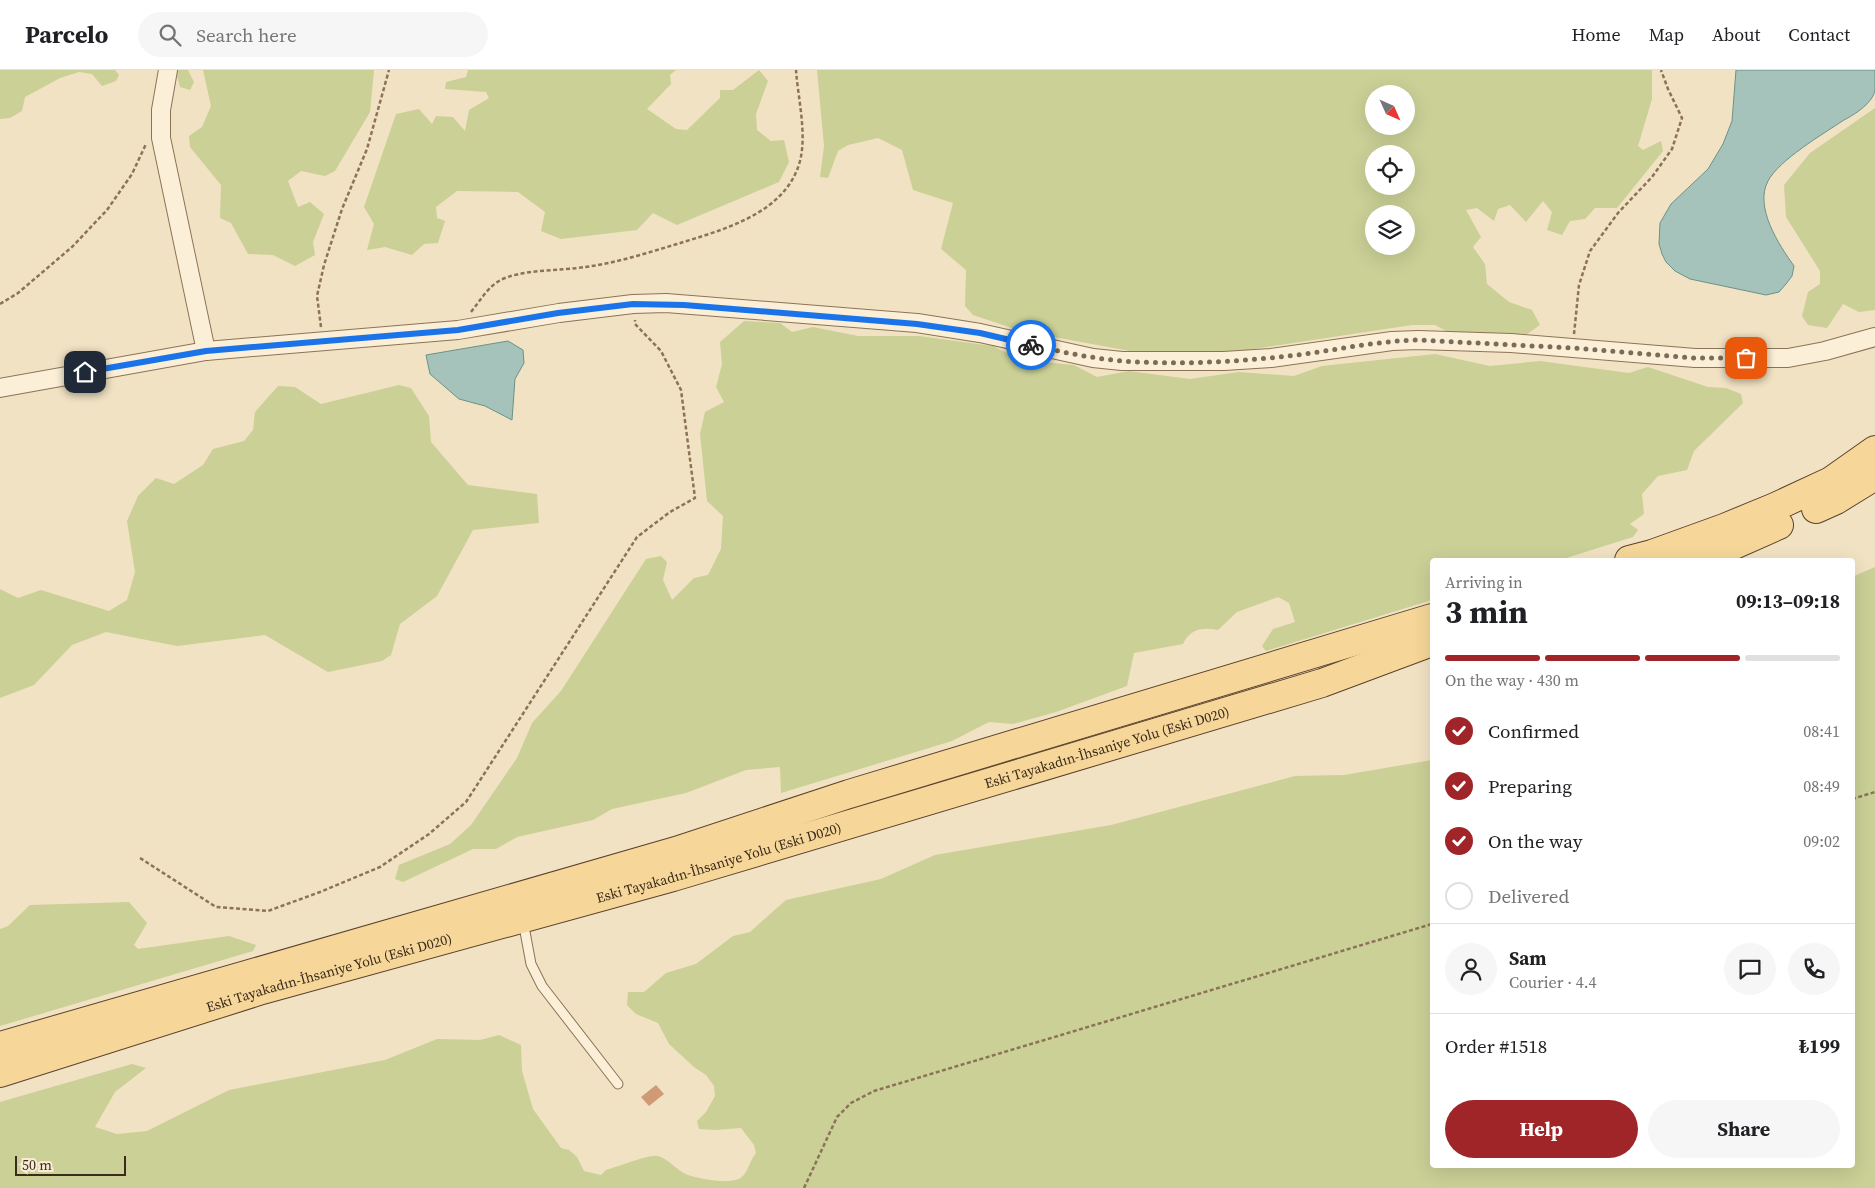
<!DOCTYPE html>
<html lang="en">
<head>
<meta charset="utf-8">
<style>
	:root { --surface:#fff; --page:#f6f6f6; --text:#202124; --muted:#757577; --line:#e0e0e0; --accent:#9f2528 }
	body { margin:0; font-family:"Source Serif 4",serif; background:var(--page); color:var(--text); height:100vh; display:flex; flex-direction:column; font-size:19px; white-space:nowrap }
	* { box-sizing:border-box; margin:0 }
	p { font-size:16px; color:var(--muted) }
	.icon { flex:none; width:28px; height:28px; fill:none; stroke:currentColor; stroke-width:2; stroke-linecap:round; stroke-linejoin:round }
	.map { position:relative; flex:1; overflow:hidden }
	.drawer { position:absolute; left:1430px; top:488px; width:425px; height:610px; display:flex; flex-direction:column; background:var(--surface); border-radius:5px; box-shadow:0 5px 20px #0002 }
	.drawer>* { flex:none }
	.needle { width:32px; rotate:135deg }
	.tools { position:absolute; left:1365px; top:15px; display:grid; gap:10px }
	.tools a { display:grid; place-items:center; width:50px; height:50px; border-radius:50%; background:var(--surface); box-shadow:0 5px 20px #0002; font-size:25px }
	.scale { position:absolute; left:15px; bottom:12px; width:111px; box-sizing:border-box; padding-left:5px; border:2px solid #3b2b1d; border-top:0; font-size:14px; line-height:18px; white-space:nowrap; color:#3b2b1d; -webkit-text-stroke:4px #f8ecd3; paint-order:stroke }
	.pin { position:absolute; display:grid; place-items:center; width:42px; height:42px; color:#fff; margin:-21px; border-radius:10px; box-shadow:0 2px 8px #0006 }
	.courier { position:absolute; display:grid; place-items:center; width:50px; height:50px; margin:-25px; border:4px solid #1a73e8; border-radius:50%; background:#fff; color:#222; box-shadow:0 1px 6px #0007 }
	.head em { font-style:normal; font-weight:700 }
	.head div { display:flex; flex-direction:column-reverse }
	.head { display:flex; align-items:center; justify-content:space-between; height:85px; padding:0 15px }
	h1 { font-size:32px; font-weight:700; line-height:38px }
	.bar { display:grid; grid-template-columns:repeat(4,1fr); gap:8px 5px; align-content:center; height:60px; padding:0 15px }
	.bar i { height:6px; border-radius:4px; background:var(--line) }
	.bar .on { background:var(--accent) }
	.bar p { grid-column:span 4 }
	.line { display:flex; align-items:center; gap:12px; padding:0 15px; border-top:1px solid var(--line) }
	.line div { flex:1 }
	.round { display:grid; place-items:center; flex:none; width:52px; height:52px; border-radius:26px; background:var(--page) }
	ol { padding:0 15px; list-style:none }
	li { display:flex; align-items:center; gap:15px; height:55px }
	li p { margin-inline-start:auto }
	li .icon { padding:5px; border-radius:50%; background:var(--accent); color:#fff; stroke-width:4 }
	li:last-child { color:var(--muted) }
	li i { width:28px; height:28px; border:2px solid var(--line); border-radius:50% }
	.primary-button { display:flex; gap:10px; margin-top:auto; padding:10px 15px }
	.primary-button a { flex:1; height:58px; border-radius:30px; background:var(--accent); color:#fff; font-size:20px; font-weight:700; line-height:58px; text-align:center }
	.primary-button a+a { background:var(--page); color:var(--text) }
	header { display:flex; align-items:center; gap:30px; box-sizing:border-box; height:70px; padding:0 25px; background:var(--surface); border-bottom:1px solid var(--line) }
	header strong { font-size:24px }
	nav { display:flex; gap:28px; margin-inline-start:auto; font-size:18px }
	.search { width:350px; height:45px; background:var(--page); display:flex; align-items:center; gap:12px; box-sizing:border-box; padding:0 18px; border-radius:28px; color:var(--muted); font-size:19px }
	.map>svg:first-child { display:block }
	.green { fill:#cad096; fill-rule:evenodd }
	.water { fill:#a5c3ba; stroke:#6b9288 }
	.building { fill:#d19a76 }
	.lines { fill:none; stroke-linecap:round; stroke-linejoin:round }
	.lane-casing { stroke:#8c7358; stroke-width:11 }
	.street-casing { stroke:#8c7358; stroke-width:20 }
	.primary-casing { stroke:#5a412d; stroke-width:30 }
	.path { stroke:#8c7358; stroke-width:2.5; stroke-dasharray:4 2.5; stroke-linecap:butt }
	.lane { stroke:#fbefd7; stroke-width:9 }
	.street { stroke:#fbefd7; stroke-width:18 }
	.primary { stroke:#f6d799; stroke-width:28 }
	.done { stroke:#7b6b57; stroke-width:5; stroke-dasharray:0 9 }
	.route { stroke:#1a73e8; stroke-width:6 }
	.labels { text-anchor:middle; stroke-width:4.5; stroke-linejoin:round; paint-order:stroke }
	.street-label { font-size:14px; fill:#3b2b1d; stroke:#f8ecd3 }
</style>
</head>
<body>
<header>
<strong>Parcelo</strong>
<div class="search"><svg class="icon" aria-label="search" viewBox="0 0 24 24"><circle cx="10" cy="10" r="6"/><path d="M15 15l6 6"/></svg>Search here</div>
<nav><a>Home</a><a>Map</a><a>About</a><a>Contact</a></nav>
</header>
<div class="map">
<svg width="1875" height="1118" viewBox="0 0 1875 1118">
	<rect width="100%" height="100%" fill="#f1e2c3"/>
	<!-- green -->
	<g class="green">
		<path d="M0 0H115L119 5 116 11 102 16 92 4 79 2 60 8 25 27 22 41 10 48 0 49Z"/>
		<path d="M178 0H188L194 12 190 20 180 17 177 6Z"/>
		<path d="M203 0H374L370 42 335 101 325 106 301 101 288 111 298 137 310 132 324 144 313 172 315 185 295 196 273 185 248 184 231 153 220 148 221 115 190 77 189 66 202 57 211 36Z"/>
		<path d="M468 0H676L670 5 671 14 647 39 676 59 687 60 720 28V20H733L759 0 768 11 756 44 757 60 771 71 784 70 789 92 779 112 677 155 653 143 637 160 561 169 541 161 545 142 518 122 457 121 436 137 437 148 445 151 438 173 424 174 412 185 385 177 367 180 374 154 364 137 396 44 419 39 432 54 436 46 453 47 465 61 469 40 489 28 486 22 445 19 446 12 466 7Z"/>
		<path d="M817 0H1652V29L1638 76 1643 80 1661 71 1663 81 1617 138H1595L1585 149 1570 151 1562 165 1547 160 1552 142 1543 131 1526 152 1510 135 1498 139 1494 151 1477 138 1466 140 1481 167 1473 177 1485 194 1487 214 1509 232 1532 240 1540 255 1527 264 1450 263 1435 255H1412L1234 282 1141 283 1021 261 973 245 965 236 966 200 941 179 953 133 913 120 902 80 878 68 848 75 838 81 828 108 820 107 824 76ZM1374 24H1406V56H1374ZM1374 84H1406V116H1374ZM1374 144H1406V176H1374Z"/>
		<path d="M1875 38V240L1859 242 1843 234 1827 258 1808 255 1802 246 1808 222 1820 214V201L1786 147 1784 115 1810 83Z"/>
		<path d="M744 251 780 253 792 262 813 257 858 266H919L993 276 1021 290 1074 295 1097 307 1129 301 1190 309 1239 302 1294 306 1322 296 1435 284 1490 296 1540 291 1629 303 1648 297 1708 317 1726 318 1741 324 1743 333 1694 381 1687 400 1658 406 1642 424 1644 444 1630 454 1638 460 1633 467 1560 490H1432V530L1266 581 1262 576 1273 559 1295 552 1289 533 1278 527 1237 542 1218 560C1202 557 1190 559 1183 574L1134 583 1127 616 1056 642 1013 654 989 652 952 671 781 723 780 697 746 700 686 723 612 739 593 750 517 767 496 779H473L403 812 395 809 399 795 450 774 471 755 517 688 532 653 561 621 646 489 661 486 667 492 663 510 672 530 694 508 708 505 721 479 723 446 707 431 700 364 705 342 724 332 716 317 722 294 720 272Z"/>
		<path d="M399 315 411 318 429 346 431 372 468 415 537 424 539 453 473 460 437 526 400 554 391 585 382 591 328 602 265 565 177 576 106 562 72 575 34 615 0 628V519L18 528 41 520 109 541 127 530 135 502 127 451 138 426 156 408 174 414 203 395 213 379 244 371 253 360 255 342 278 316 295 317 321 334Z"/>
		<path d="M1875 497V1118H0V1032L132 994 146 998 115 1022 95 1057 117 1064 147 1061 229 1020 385 990 437 969 480 970 499 965 521 975 522 1001 533 1039 561 1078 569 1080 577 1087 584 1101 601 1105 606 1100C618 1097 649 1084 658 1086 669 1089 677 1101 688 1105 700 1109 734 1116 743 1106 749 1099 750 1090 756 1083L754 1075 741 1058 715 1060 699 1059 697 1051 706 1042 715 1026 714 1016 706 1005 694 997 669 974 658 953 636 944 627 935 628 922H644L666 903 696 894 733 866 750 862 786 830 881 809 935 785 1111 755 1295 706 1344 705 1432 690V1095H1852V507Z"/>
		<path d="M129 832 147 853 134 875 138 879 229 866 256 875 253 881 0 956V859L8 856 30 835Z"/>
	</g>
	<!-- water -->
	<g class="water">
		<path d="M1736 0H1875C1875 6 1875 14 1875 20 1873 33 1854 45 1844 50 1823 64 1779 90 1768 111 1754 137 1779 175 1794 196L1792 206 1786 214 1779 222 1766 225 1690 209 1675 201 1666 192 1662 184 1659 174 1660 153 1671 134 1708 99 1723 74 1732 51Z"/>
		<path d="M508 271 523 280 524 293 515 309 512 350 485 336 459 329 430 304 426 285Z"/>
	</g>
	<!-- building -->
	<path class="building" d="M656 1015 664 1024 649 1036 641 1027Z"/>
	<g class="lines">
		<!-- lane casing -->
		<g class="lane-casing">
			<path id="lane" d="M523 851 531 894 542 916 618 1014"/>
		</g>
		<!-- street casing -->
		<g class="street-casing">
			<g id="street">
				<path d="M168 0 161 40V68L206 281"/>
				<path d="M0 318 206 281 458 260 559 243 633 234 666 233 917 253 980 263 1093 288 1122 291H1224L1271 288 1392 271 1418 270 1511 273 1695 288H1788L1825 281 1875 267"/>
			</g>
		</g>
		<!-- primary casing -->
		<g class="primary-casing">
			<g id="primary">
				<path d="M1816 439 1836 430 1875 406"/>
				<path d="M1629 490 1652 484 1724 458 1775 437 1831 411 1875 380"/>
				<path d="M1692 490 1725 479 1779 455"/>
				<path d="M0 976 676 781 849 724 1432 548"/>
				<path id="s1" d="M0 1003 262 920 673 807 1322 613 1432 572"/>
			</g>
		</g>
		<!-- path -->
		<g class="path">
			<path d="M0 234 18 223 72 177 107 140 132 104 146 74"/>
			<path d="M471 242C480 231 487 218 499 211 519 199 561 201 585 197 616 193 647 183 677 174 722 160 786 144 800 91 807 64 798 28 796 0"/>
			<path d="M321 257 317 226 324 195 342 139 367 79 389 0"/>
			<path d="M1574 264 1579 215 1590 181 1618 143 1652 107 1672 79 1682 48 1668 19 1661 0"/>
			<path d="M1852 729 1875 722"/>
			<path d="M140 788 216 837 268 841 320 822 380 797 429 764 466 732 637 467 670 442 695 428 681 320 661 281 635 254V250"/>
			<path d="M804 1118 837 1047 851 1033 874 1021 1432 854"/>
		</g>
		<!-- lane -->
		<use href="#lane" class="lane"/>
		<!-- street -->
		<use href="#street" class="street"/>
		<!-- primary -->
		<use href="#primary" class="primary"/>
	</g>
	<g class="lines">
		<!-- done -->
		<path class="done" d="M1031 275C1061 282 1091 288 1121 291 1176 295 1234 292 1289 286 1332 281 1374 271 1418 270L1573 278 1694 288H1746"/>
		<!-- route -->
		<path class="route" d="M85 302 206 281 458 260 558 243 633 234 684 235 917 254 980 263 1031 275"/>
	</g>
	<g class="labels">
		<!-- street labels -->
		<g class="street-label">
			<text dy="5" stroke="none"><textPath href="#s1" startOffset="1154">Eski Tayakadın-İhsaniye Yolu (Eski D020)</textPath></text>
			<text dy="5" stroke="none"><textPath href="#s1" startOffset="749">Eski Tayakadın-İhsaniye Yolu (Eski D020)</textPath></text>
			<text dy="5" stroke="none"><textPath href="#s1" startOffset="344">Eski Tayakadın-İhsaniye Yolu (Eski D020)</textPath></text>
		</g>
	</g>
</svg>
<div class="tools">
<a><svg class="needle" viewBox="-14 -14 28 28"><path d="M0-13l5 13h-10z" fill="#e53935"/><path d="M0 13l5-13h-10z" fill="#757577"/></svg></a>
<a><svg class="icon" aria-label="locate" viewBox="0 0 24 24"><circle cx="12" cy="12" r="6"/><path d="M12 2v4M12 18v4M2 12h4M18 12h4"/></svg></a>
<a><svg class="icon" aria-label="layers" viewBox="0 0 24 24"><path d="M12 4l9 5-9 5-9-5zM3 14l9 5 9-5"/></svg></a>
</div>
<div class="scale">50 m</div>
<div class="pin" style="left:1746px;top:288px;background:#ea580c"><svg class="icon" aria-label="bag" viewBox="0 0 24 24"><path d="M5 8h14l-1 12H6zM9 8a3 3 0 0 1 6 0"/></svg></div>
<div class="pin" style="left:85px;top:302px;background:#1f2937"><svg class="icon" aria-label="home" viewBox="0 0 24 24"><path d="M3 11l9-7 9 7M6 9v11h12V9"/></svg></div>
<div class="courier" style="left:1031px;top:275px"><svg class="icon" aria-label="bike" viewBox="0 0 24 24"><circle cx="6" cy="16" r="4"/><circle cx="18" cy="16" r="4"/><path d="M6 16l4-8h5l3 8M10 8l3 8H6M13 5h3"/></svg></div>
<section class="drawer">
<div class="head"><div><h1>3 min</h1><p>Arriving in</p></div><em>09:13–09:18</em></div>
<div class="bar"><i class="on"></i><i class="on"></i><i class="on"></i><i></i><p>On the way · 430 m</p></div>
<ol>
<li><svg class="icon" aria-label="check" viewBox="0 0 24 24"><path d="M5 12l5 5 9-10"/></svg>Confirmed<p>08:41</p></li>
<li><svg class="icon" aria-label="check" viewBox="0 0 24 24"><path d="M5 12l5 5 9-10"/></svg>Preparing<p>08:49</p></li>
<li><svg class="icon" aria-label="check" viewBox="0 0 24 24"><path d="M5 12l5 5 9-10"/></svg>On the way<p>09:02</p></li>
<li><i></i>Delivered</li>
</ol>
<div class="line" style="height:90px"><a class="round"><svg class="icon" aria-label="person" viewBox="0 0 24 24"><circle cx="12" cy="8" r="4"/><path d="M4 21q1-7 8-7t8 7"/></svg></a><div><b>Sam</b><p>Courier · 4.4</p></div><a class="round"><svg class="icon" aria-label="chat" viewBox="0 0 24 24"><path d="M4 5h16v11H9l-5 4z"/></svg></a><a class="round"><svg class="icon" aria-label="phone" viewBox="0 0 24 24"><path d="M5 4h4l2 5-3 2q2 4 5 5l2-3 5 2v4C11 20 4 13 5 4z"/></svg></a></div>
<div class="line" style="height:65px"><div>Order #1518</div><b>₺199</b></div>
<div class="primary-button"><a>Help</a><a>Share</a></div>
</section>
</div>
</body>
</html>
